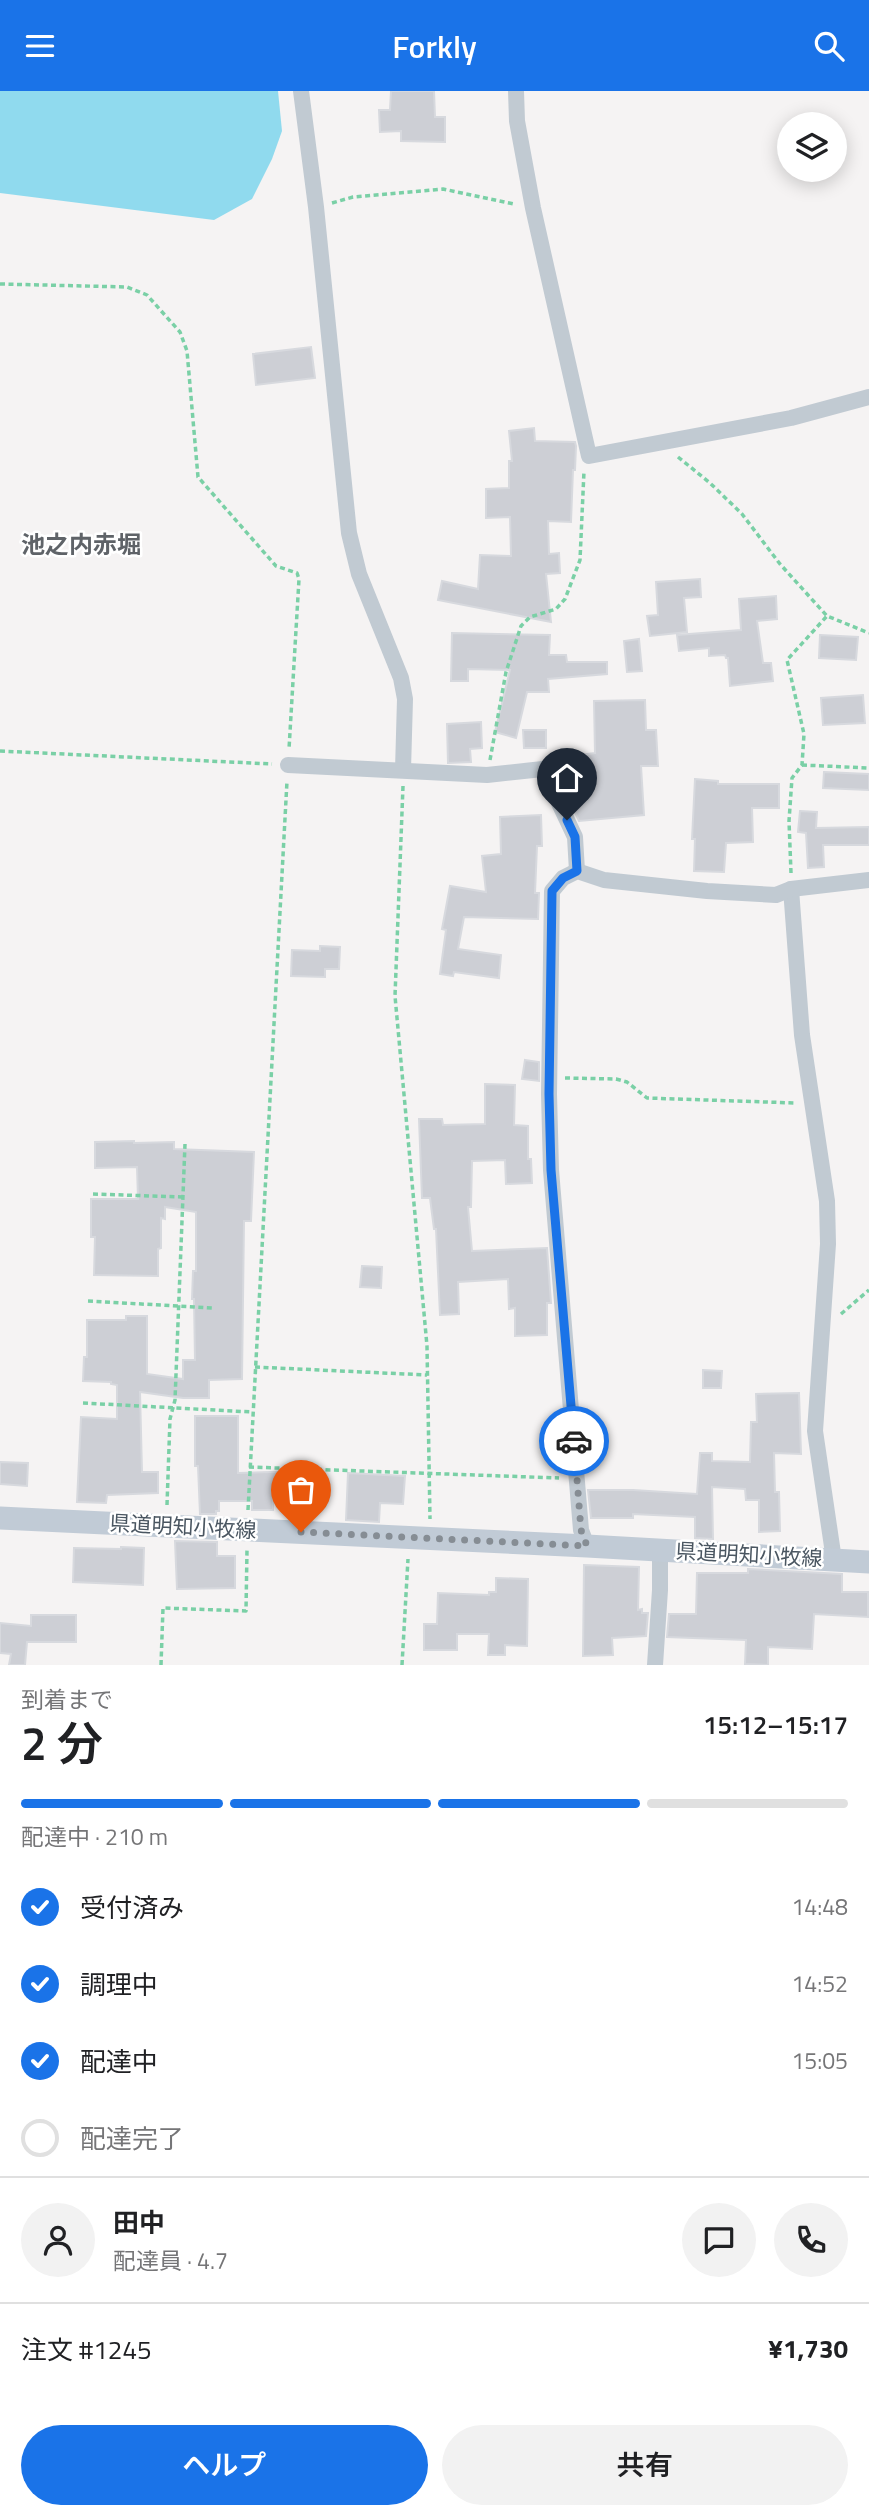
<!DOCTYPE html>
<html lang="ja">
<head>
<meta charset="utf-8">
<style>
	:root { --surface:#fff; --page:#f2f2f2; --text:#202124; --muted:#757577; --line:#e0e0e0; --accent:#1a73e8 }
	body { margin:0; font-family:"Titillium Web","Noto Sans JP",sans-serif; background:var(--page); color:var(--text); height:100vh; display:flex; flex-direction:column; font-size:26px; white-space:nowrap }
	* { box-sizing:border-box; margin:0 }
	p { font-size:23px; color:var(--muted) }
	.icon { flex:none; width:38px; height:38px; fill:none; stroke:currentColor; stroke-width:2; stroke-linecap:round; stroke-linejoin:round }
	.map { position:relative; height:1574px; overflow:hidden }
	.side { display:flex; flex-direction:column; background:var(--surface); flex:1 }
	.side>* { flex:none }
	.controls { position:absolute; left:777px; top:21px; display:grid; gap:14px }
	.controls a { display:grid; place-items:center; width:70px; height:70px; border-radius:50%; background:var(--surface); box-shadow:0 4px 18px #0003; font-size:35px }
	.pin { position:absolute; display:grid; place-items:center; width:60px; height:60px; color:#fff; margin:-72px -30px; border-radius:50% 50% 50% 0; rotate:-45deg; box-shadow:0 0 7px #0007 }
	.pin .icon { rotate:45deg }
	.courier { position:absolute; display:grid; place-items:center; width:70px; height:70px; margin:-35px; border:5px solid #1a73e8; border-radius:50%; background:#fff; color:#222; box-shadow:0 2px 9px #0007 }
	.head em { font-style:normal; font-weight:600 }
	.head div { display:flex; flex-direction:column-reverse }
	.head { display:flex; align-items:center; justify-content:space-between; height:119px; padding:0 21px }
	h1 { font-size:46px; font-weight:600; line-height:52px }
	.bar { display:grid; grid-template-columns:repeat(4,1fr); gap:10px 7px; align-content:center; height:84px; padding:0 21px }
	.bar i { height:9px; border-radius:5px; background:var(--line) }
	.bar .current { background:var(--accent) }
	.bar p { grid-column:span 4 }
	.line { display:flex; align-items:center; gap:18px; padding:0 21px; border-top:2px solid var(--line) }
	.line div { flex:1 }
	.round { display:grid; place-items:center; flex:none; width:74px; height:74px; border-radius:37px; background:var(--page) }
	ol { padding:0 21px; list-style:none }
	li { display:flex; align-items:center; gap:21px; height:77px }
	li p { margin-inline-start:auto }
	li .icon { padding:7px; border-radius:50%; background:var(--accent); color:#fff; stroke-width:4 }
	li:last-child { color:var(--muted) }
	li i { width:38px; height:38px; border:4px solid var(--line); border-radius:50% }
	.cta { display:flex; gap:14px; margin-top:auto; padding:14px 21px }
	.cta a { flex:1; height:80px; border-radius:42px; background:var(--accent); color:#fff; font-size:28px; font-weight:600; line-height:80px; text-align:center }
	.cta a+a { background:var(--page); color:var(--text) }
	header { display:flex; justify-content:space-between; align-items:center; height:91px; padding:0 21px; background:var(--accent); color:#fff; font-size:32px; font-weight:600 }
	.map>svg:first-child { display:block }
	.water { fill:#90daee }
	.building { fill:#cdcfd5; stroke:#d7d9de; stroke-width:2 }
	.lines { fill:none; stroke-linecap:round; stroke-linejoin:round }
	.path { stroke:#7ad0a6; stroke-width:3.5; stroke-dasharray:5 3.5; stroke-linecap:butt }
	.street { stroke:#c1cad2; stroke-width:16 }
	.secondary { stroke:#c1cbd6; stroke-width:23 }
	.done { stroke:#868d94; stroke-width:7; stroke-dasharray:0 12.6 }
	.route { stroke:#1a73e8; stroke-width:9 }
	.labels { text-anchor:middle; stroke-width:5; stroke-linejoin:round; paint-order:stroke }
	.street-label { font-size:21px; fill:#4a5661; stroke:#fff }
	.quarter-label { font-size:24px; font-weight:bold; fill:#5f6368; stroke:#fff }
</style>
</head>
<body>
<header><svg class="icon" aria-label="menu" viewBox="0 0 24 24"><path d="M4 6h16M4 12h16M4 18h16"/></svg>Forkly<svg class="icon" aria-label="search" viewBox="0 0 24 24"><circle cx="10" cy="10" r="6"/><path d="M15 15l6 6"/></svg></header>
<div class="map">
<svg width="869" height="1574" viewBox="0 0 869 1574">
	<rect width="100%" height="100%" fill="#f5f3f3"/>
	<!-- water -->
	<path class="water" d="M0 0H278L282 40 272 68 252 108 214 129 0 102Z"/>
	<!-- building -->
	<g class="building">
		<path d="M391 0H434L435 26H445V51L401 50V40L380 41 379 19H390Z"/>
		<path d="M311 256 315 287 256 294 253 263Z"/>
		<path d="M534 337 535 350 575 351 576 355 575 379H573L571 431 548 430 549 463 559 462 560 482 546 483 551 531 438 509 442 490 478 498 480 464 511 465 510 426 486 427V398L509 397V370H512L509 340Z"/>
		<path d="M700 488 701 506 684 507 687 541 650 545 647 525 658 524 656 491Z"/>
		<path d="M776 505 777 528 757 530 763 572H771L773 590 730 595 728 567H726L725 564 709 565V557L679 560 677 544 741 539 739 508Z"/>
		<path d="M452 542 550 544 549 564H566L567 571H607V583L548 588 549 601H527L516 647 495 641 510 579 468 578V590H451Z"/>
		<path d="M820 544 858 546 856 569 819 567Z"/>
		<path d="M639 548 642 580 627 581 624 550Z"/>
		<path d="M863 604 865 632 823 634 821 607Z"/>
		<path d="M645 609 646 639H656L658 675H641L644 724 579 730 570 711 562 666 595 662 594 610Z"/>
		<path d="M481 631 482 657 470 658 471 671 448 672 447 633Z"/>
		<path d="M523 639H546V657H524Z"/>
		<path d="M824 681 869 683V699L823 697Z"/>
		<path d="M695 688 718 690V693H779V717H752L753 751 726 752 724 781 694 780 695 748H692Z"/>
		<path d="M800 720 817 721 816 737 869 736V754H823L824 776 808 777 806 742 798 741Z"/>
		<path d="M541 724 542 755H537L535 802H539L538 828 464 826 458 858 501 864 499 887 454 881 453 885 440 883 446 839 442 838 450 795 486 801 482 765 501 763 500 726Z"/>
		<path d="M320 855 340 856 339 878H325V886L291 885 292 859 320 860Z"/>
		<path d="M525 969 539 971V990L522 988Z"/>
		<path d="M485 993 515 994 514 1034 528 1035V1068H531L532 1092 506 1093 505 1069 472 1070 471 1116H468L472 1160 547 1157 551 1212H547V1244L515 1245V1217L509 1218 508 1188 458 1191 459 1223 440 1224 436 1138H434L430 1107H422L419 1028H442L443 1034 485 1033Z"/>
		<path d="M134 1050V1052L174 1051V1058L254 1061 251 1130H244L242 1288 209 1289V1307H183L140 1301 142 1381H158V1402L107 1404 106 1412 77 1411 81 1326 117 1328V1294L111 1293V1291L83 1290 84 1266H87V1229H126V1225H147V1283L183 1288V1269H195L194 1208H192L193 1180H196V1121L165 1116V1128L161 1127V1157L158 1158V1185L94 1184 95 1146H91V1108H138L137 1076 95 1077V1051Z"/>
		<path d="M362 1175 382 1176 381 1197 360 1196Z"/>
		<path d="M703 1279 722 1280 721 1297H703Z"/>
		<path d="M799 1302 801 1363 774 1362 775 1401H779L780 1440 759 1441V1409H746L745 1398 712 1396 713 1448 695 1447V1426L633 1423V1427H591L588 1399H633L697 1403 700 1362H712V1370L750 1371 751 1331H757L756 1303Z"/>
		<path d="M195 1325H238V1382L302 1380 303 1404 273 1405V1419H252V1410H219V1420H216V1423H200L198 1375H195Z"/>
		<path d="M0 1371 28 1372 27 1395 0 1393Z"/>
		<path d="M348 1382 405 1385 403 1413 380 1412 379 1431 346 1429Z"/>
		<path d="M175 1450 217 1451V1465H235V1497L177 1498Z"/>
		<path d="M121 1456 144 1457 143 1494 73 1491 74 1457 121 1458Z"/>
		<path d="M584 1474 639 1476 638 1519 642 1518V1522H648L646 1545 612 1547 613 1564 583 1565Z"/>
		<path d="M748 1478 842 1483V1501H868V1526L814 1523 812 1558 768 1556V1574L745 1573 746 1549 667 1546 669 1523H696L697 1482H748Z"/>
		<path d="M496 1487 528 1488 527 1555 505 1554V1564H488L489 1543H457V1559H424V1533H437L438 1502 489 1504V1501H496Z"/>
		<path d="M31 1524H76V1551H27L25 1574H9L11 1563 0 1562V1532L31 1535Z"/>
	</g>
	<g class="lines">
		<!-- path -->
		<g class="path">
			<path d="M332 112 353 106 443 98 514 113"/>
			<path d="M0 193 127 196 147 204 180 241 187 260 198 386 276 475 297 482 299 488 289 658"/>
			<path d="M678 366 710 392 742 423 780 473 827 525 869 542"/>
			<path d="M0 660 272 673"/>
			<path d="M490 669 506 581 521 535 530 526 556 518 565 508 580 469 584 380"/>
			<path d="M802 674 869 677"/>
			<path d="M403 695 395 905 427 1255 430 1428"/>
			<path d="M791 782 789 730 792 687 802 674 804 643 787 569 827 525"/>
			<path d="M565 987 616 988 627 991 647 1007 796 1012"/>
			<path d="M93 1103 182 1106"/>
			<path d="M88 1210 213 1217"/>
			<path d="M841 1223 869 1199"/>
			<path d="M255 1276 427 1284"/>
			<path d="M83 1312 252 1321"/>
			<path d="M249 1376 559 1387"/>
			<path d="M167 1414 170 1328 175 1309 185 1053"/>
			<path d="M248 1419 287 690"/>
			<path d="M161 1574 163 1517 246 1520 247 1459"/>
			<path d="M402 1574 408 1468"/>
		</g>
		<!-- street -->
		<g class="street">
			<path d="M301 0 316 116 349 442 359 483 401 587 405 608 403 679"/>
			<path d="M516 0 517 30 533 117 589 365 791 327 869 306"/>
			<path d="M288 674 487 684 552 677 559 712 575 746 577 780"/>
			<path d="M791 798 802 944 827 1110 828 1153 815 1340 834 1469"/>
			<path d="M587 1455 581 1439 551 1079 549 1003 552 800 563 787 577 780 604 789 707 800 776 804 791 798 869 789"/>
			<path d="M655 1574 660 1499V1459"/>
		</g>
		<!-- secondary -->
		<path class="secondary" d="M0 1427 587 1455 869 1471"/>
	</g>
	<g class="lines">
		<!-- done -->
		<path class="done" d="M301 1441 587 1455 581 1439 574 1350"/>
		<!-- route -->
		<path class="route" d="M567 729 575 746 577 780 563 787 552 800 549 1003 551 1079 574 1350"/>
	</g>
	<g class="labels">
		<!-- street labels -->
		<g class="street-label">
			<text transform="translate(183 1436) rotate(3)" y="7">県道明知小牧線</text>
			<text transform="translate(749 1464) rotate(3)" y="7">県道明知小牧線</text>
		</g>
		<!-- quarter labels -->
		<g class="quarter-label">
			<text x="81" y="462">池之内赤堀</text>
		</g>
	</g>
</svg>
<div class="controls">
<a><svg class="icon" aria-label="layers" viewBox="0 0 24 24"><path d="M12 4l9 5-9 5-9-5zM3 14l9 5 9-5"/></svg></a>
</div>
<div class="pin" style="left:301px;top:1441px;background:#ea580c"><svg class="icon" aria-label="bag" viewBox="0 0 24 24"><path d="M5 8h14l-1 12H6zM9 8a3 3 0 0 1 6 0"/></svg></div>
<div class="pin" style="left:567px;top:729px;background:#1f2937"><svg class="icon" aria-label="home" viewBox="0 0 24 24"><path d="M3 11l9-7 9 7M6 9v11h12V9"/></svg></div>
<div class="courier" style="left:574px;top:1350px"><svg class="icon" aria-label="car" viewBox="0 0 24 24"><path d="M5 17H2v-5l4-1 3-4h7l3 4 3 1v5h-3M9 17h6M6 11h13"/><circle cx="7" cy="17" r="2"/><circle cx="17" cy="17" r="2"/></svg></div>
</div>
<section class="side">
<div class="head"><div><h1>2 分</h1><p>到着まで</p></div><em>15:12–15:17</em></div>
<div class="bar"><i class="current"></i><i class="current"></i><i class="current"></i><i></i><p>配達中 · 210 m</p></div>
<ol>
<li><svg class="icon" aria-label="check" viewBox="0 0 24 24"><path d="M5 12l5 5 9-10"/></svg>受付済み<p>14:48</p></li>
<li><svg class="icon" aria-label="check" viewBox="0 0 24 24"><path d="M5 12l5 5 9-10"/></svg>調理中<p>14:52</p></li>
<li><svg class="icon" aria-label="check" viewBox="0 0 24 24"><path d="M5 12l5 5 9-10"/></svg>配達中<p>15:05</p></li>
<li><i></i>配達完了</li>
</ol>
<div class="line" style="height:126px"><a class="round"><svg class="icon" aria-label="person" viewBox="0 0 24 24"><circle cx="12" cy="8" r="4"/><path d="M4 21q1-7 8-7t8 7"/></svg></a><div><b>田中</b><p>配達員 · 4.7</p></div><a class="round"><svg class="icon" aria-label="chat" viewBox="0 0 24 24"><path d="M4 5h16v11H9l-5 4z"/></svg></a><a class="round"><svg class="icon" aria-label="phone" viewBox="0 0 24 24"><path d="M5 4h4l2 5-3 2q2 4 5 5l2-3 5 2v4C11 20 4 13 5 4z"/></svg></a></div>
<div class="line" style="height:91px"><div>注文 #1245</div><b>¥1,730</b></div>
<div class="cta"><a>ヘルプ</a><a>共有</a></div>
</section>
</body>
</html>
